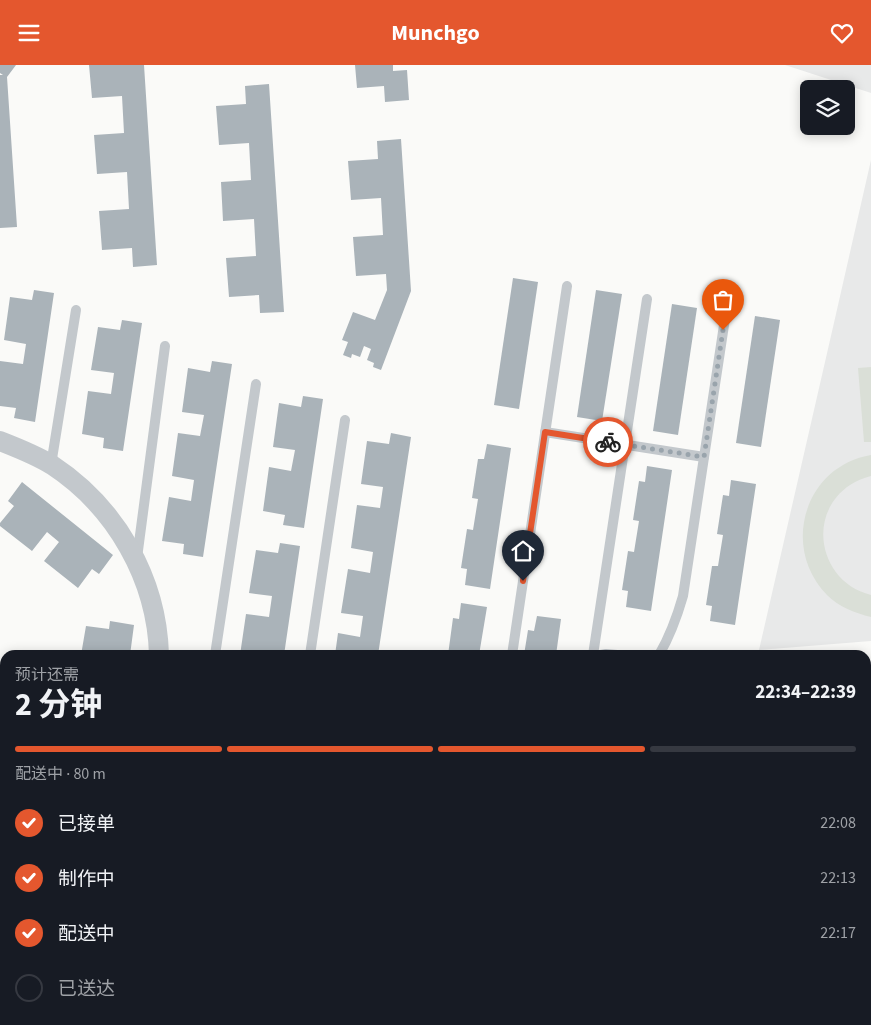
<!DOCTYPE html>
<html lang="zh">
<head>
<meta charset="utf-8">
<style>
	:root { --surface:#171b24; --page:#242831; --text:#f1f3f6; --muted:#9ea1a6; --line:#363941; --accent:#e4572e }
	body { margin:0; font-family:"Source Sans 3","Noto Sans SC",sans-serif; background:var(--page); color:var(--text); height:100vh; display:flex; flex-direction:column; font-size:19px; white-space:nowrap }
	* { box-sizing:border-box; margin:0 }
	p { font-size:16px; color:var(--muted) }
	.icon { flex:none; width:28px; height:28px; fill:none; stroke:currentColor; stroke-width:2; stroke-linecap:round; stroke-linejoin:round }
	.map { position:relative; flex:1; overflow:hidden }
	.drawer { position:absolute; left:0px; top:585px; width:871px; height:375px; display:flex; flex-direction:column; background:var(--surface); border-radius:15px 15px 0 0; box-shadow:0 2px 12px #0003 }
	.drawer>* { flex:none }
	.tools { position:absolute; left:800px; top:15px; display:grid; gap:10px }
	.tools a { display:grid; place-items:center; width:55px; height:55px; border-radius:8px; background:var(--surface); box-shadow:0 2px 12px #0003; font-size:25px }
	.pin { position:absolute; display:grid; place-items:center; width:42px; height:42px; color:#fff; margin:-51px -21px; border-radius:50% 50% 50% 0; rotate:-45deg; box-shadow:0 0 5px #0007 }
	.pin .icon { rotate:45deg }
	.courier { position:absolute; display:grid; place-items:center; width:50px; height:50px; margin:-25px; border:4px solid #e4572e; border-radius:50%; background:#fff; color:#222; box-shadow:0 1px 6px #0007 }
	.head em { font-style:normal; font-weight:700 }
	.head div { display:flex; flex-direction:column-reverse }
	.head { display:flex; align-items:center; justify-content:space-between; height:85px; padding:0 15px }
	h1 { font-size:32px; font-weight:700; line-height:38px }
	.bar { display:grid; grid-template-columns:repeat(4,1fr); gap:8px 5px; align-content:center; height:60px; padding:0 15px }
	.bar i { height:6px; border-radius:4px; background:var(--line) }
	.bar .current { background:var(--accent) }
	.bar p { grid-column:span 4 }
	ol { padding:0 15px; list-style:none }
	li { display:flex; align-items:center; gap:15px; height:55px }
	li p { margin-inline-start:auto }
	li .icon { padding:5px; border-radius:50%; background:var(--accent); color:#fff; stroke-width:4 }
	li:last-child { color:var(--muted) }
	li i { width:28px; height:28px; border:2px solid var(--line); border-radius:50% }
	header { display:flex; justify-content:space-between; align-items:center; height:65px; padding:0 15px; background:var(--accent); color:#fff; font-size:22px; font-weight:700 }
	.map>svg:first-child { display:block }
	.built { fill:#e8e9e9 }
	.green { fill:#dadfd7 }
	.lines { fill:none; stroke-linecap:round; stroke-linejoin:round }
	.stream { stroke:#bbc7cb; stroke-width:5 }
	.building { fill:#aab3b9 }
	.lane { stroke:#c3c8cc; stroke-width:10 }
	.street { stroke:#c3c8cc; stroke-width:20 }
	.done { stroke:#99a4ac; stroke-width:5; stroke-dasharray:0 9 }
	.route { stroke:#e4572e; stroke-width:6 }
</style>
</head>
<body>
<header><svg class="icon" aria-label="menu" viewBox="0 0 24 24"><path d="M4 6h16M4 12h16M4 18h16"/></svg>Munchgo<svg class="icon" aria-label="heart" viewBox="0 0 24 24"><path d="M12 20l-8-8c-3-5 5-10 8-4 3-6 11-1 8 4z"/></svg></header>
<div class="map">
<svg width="871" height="960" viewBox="0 0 871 960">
	<rect width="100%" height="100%" fill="#fafaf8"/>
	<!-- built -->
	<g class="built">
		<path d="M785 0H871V28Z"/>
		<path d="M871 95V576L759 585 836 249Z"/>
	</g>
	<!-- green -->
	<g class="green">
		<path d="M871 302V377H864L858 303Z"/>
		<path d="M871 390V411C863 413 856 416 850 420 805 450 820 518 871 530V552C855 548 839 542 827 530 780 482 805 401 871 390Z"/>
	</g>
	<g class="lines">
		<!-- stream -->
		<g class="stream">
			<path d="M866 910 871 905"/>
			<path d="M818 960 823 955"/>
		</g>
	</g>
	<!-- building -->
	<g class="building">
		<path d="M0 0H16L7 12 17 162 0 163V10H3L0 8Z"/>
		<path d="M89 0H144L157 200 133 202 132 183 102 185 99 146 129 144 127 107 97 109 94 70 124 68 122 31 92 33Z"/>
		<path d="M355 0H393V6L407 5 409 35 385 37 384 21 357 23Z"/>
		<path d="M269 19 284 247 260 248 259 230 229 232 226 193 256 191 254 154 223 156 221 117 251 115 249 78 219 80 216 41 246 39 245 21Z"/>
		<path d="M401 74 411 226 381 305 373 302 374 298 367 295 371 284 364 281 360 292 352 289 351 293 343 290 348 277 342 275 353 247 375 255 387 225 386 209 356 211 353 172 383 170 381 133 351 135 348 96 378 94 377 76Z"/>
		<path d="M513 213 538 217 519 344 494 340Z"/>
		<path d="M34 225 54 228 35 357 14 353 16 343 0 341V296L23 299 26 279 4 275 10 232 32 235Z"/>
		<path d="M596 225 622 229 602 356 577 352Z"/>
		<path d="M672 239 697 243 678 370 653 366Z"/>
		<path d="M755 251 780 255 761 382 736 378Z"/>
		<path d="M122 255 142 258 123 386 103 383 104 373 82 369 88 326 111 329 114 308 91 305 98 262 120 265Z"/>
		<path d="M212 296 232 299 203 492 183 489 184 479 162 476 169 432 191 436 194 415 172 411 178 368 200 371 204 350 182 347 188 303 210 307Z"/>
		<path d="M303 331 323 334 304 463 283 460 285 450 263 446 269 402 291 406 295 385 273 382 279 338 301 342Z"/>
		<path d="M391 368 411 372 378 590H335L338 568 360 572 363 551 341 548 348 504 370 508 373 487 351 483 357 440 380 443 383 422 361 419 367 376 389 379Z"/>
		<path d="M487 379 511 383 490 524 465 520 467 504 461 503 467 464 473 465 478 434 472 433 478 394H484Z"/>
		<path d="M647 401 672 405 651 546 626 542 628 526 622 525 628 486 634 487 639 456 633 455 639 416 645 417Z"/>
		<path d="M731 415 756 419 735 560 710 556 712 541 706 540 712 501H718L723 470 717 469 723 430 729 431Z"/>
		<path d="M22 417 113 490 99 509 92 504 78 523 44 496 59 477 47 467 32 486 0 461V458L14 441 8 436Z"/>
		<path d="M280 478 300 481 284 590H240L246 549 269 552 272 531 249 528 256 485 278 488Z"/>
		<path d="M461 538 487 542 479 590H448L453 553 459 554Z"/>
		<path d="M537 551 561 554 556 590H524L528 565 534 566Z"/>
		<path d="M110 556 134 560 130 590H81L86 561 109 564Z"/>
		<path d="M871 627V669L868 672 866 670V632Z"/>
		<path d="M871 756V814L866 819V761Z"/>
		<path d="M236 955H287L282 960H242Z"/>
		<path d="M555 955H739L735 960H572Z"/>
	</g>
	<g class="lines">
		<!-- lane -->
		<g class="lane">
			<path d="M545 367 704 392"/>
			<path d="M51 400 76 245"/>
			<path d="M137 493 165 281"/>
			<path d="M215 590 256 319"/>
			<path d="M310 590 345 355"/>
			<path d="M512 590 567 221"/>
			<path d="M593 590 647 234"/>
			<path d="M601 590 606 589 617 590"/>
			<path d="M659 590C670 571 677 552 683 531L726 247"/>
		</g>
		<!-- street -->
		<g class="street">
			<path d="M0 376C18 383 36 390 52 400 116 442 157 514 159 590"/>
			<path d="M866 871 871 866"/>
			<path d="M780 960 785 955"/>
			<path d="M856 960 861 955"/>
		</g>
	</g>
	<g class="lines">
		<!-- done -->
		<path class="done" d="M608 377 704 392 723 265"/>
		<!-- route -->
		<path class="route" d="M523 516 545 367 608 377"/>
	</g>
</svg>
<div class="tools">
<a><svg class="icon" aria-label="layers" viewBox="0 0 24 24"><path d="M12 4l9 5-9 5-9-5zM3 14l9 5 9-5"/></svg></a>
</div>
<div class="pin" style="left:723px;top:265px;background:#ea580c"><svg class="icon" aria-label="bag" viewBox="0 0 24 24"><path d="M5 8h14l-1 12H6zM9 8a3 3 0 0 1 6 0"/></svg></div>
<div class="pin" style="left:523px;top:516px;background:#1f2937"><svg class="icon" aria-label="home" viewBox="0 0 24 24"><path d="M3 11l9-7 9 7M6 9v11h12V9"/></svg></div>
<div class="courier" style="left:608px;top:377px"><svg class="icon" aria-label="bike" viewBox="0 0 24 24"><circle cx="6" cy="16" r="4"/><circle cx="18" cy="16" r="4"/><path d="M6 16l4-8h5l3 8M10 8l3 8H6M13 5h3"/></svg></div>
<section class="drawer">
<div class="head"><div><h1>2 分钟</h1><p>预计还需</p></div><em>22:34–22:39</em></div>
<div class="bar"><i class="current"></i><i class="current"></i><i class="current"></i><i></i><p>配送中 · 80 m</p></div>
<ol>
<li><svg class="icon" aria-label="check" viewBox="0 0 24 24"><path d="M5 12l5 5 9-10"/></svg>已接单<p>22:08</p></li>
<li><svg class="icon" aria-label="check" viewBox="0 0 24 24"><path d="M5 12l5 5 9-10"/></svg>制作中<p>22:13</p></li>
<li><svg class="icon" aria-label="check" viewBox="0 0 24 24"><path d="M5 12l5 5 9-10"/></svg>配送中<p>22:17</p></li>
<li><i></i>已送达</li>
</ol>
</section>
</div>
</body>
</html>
